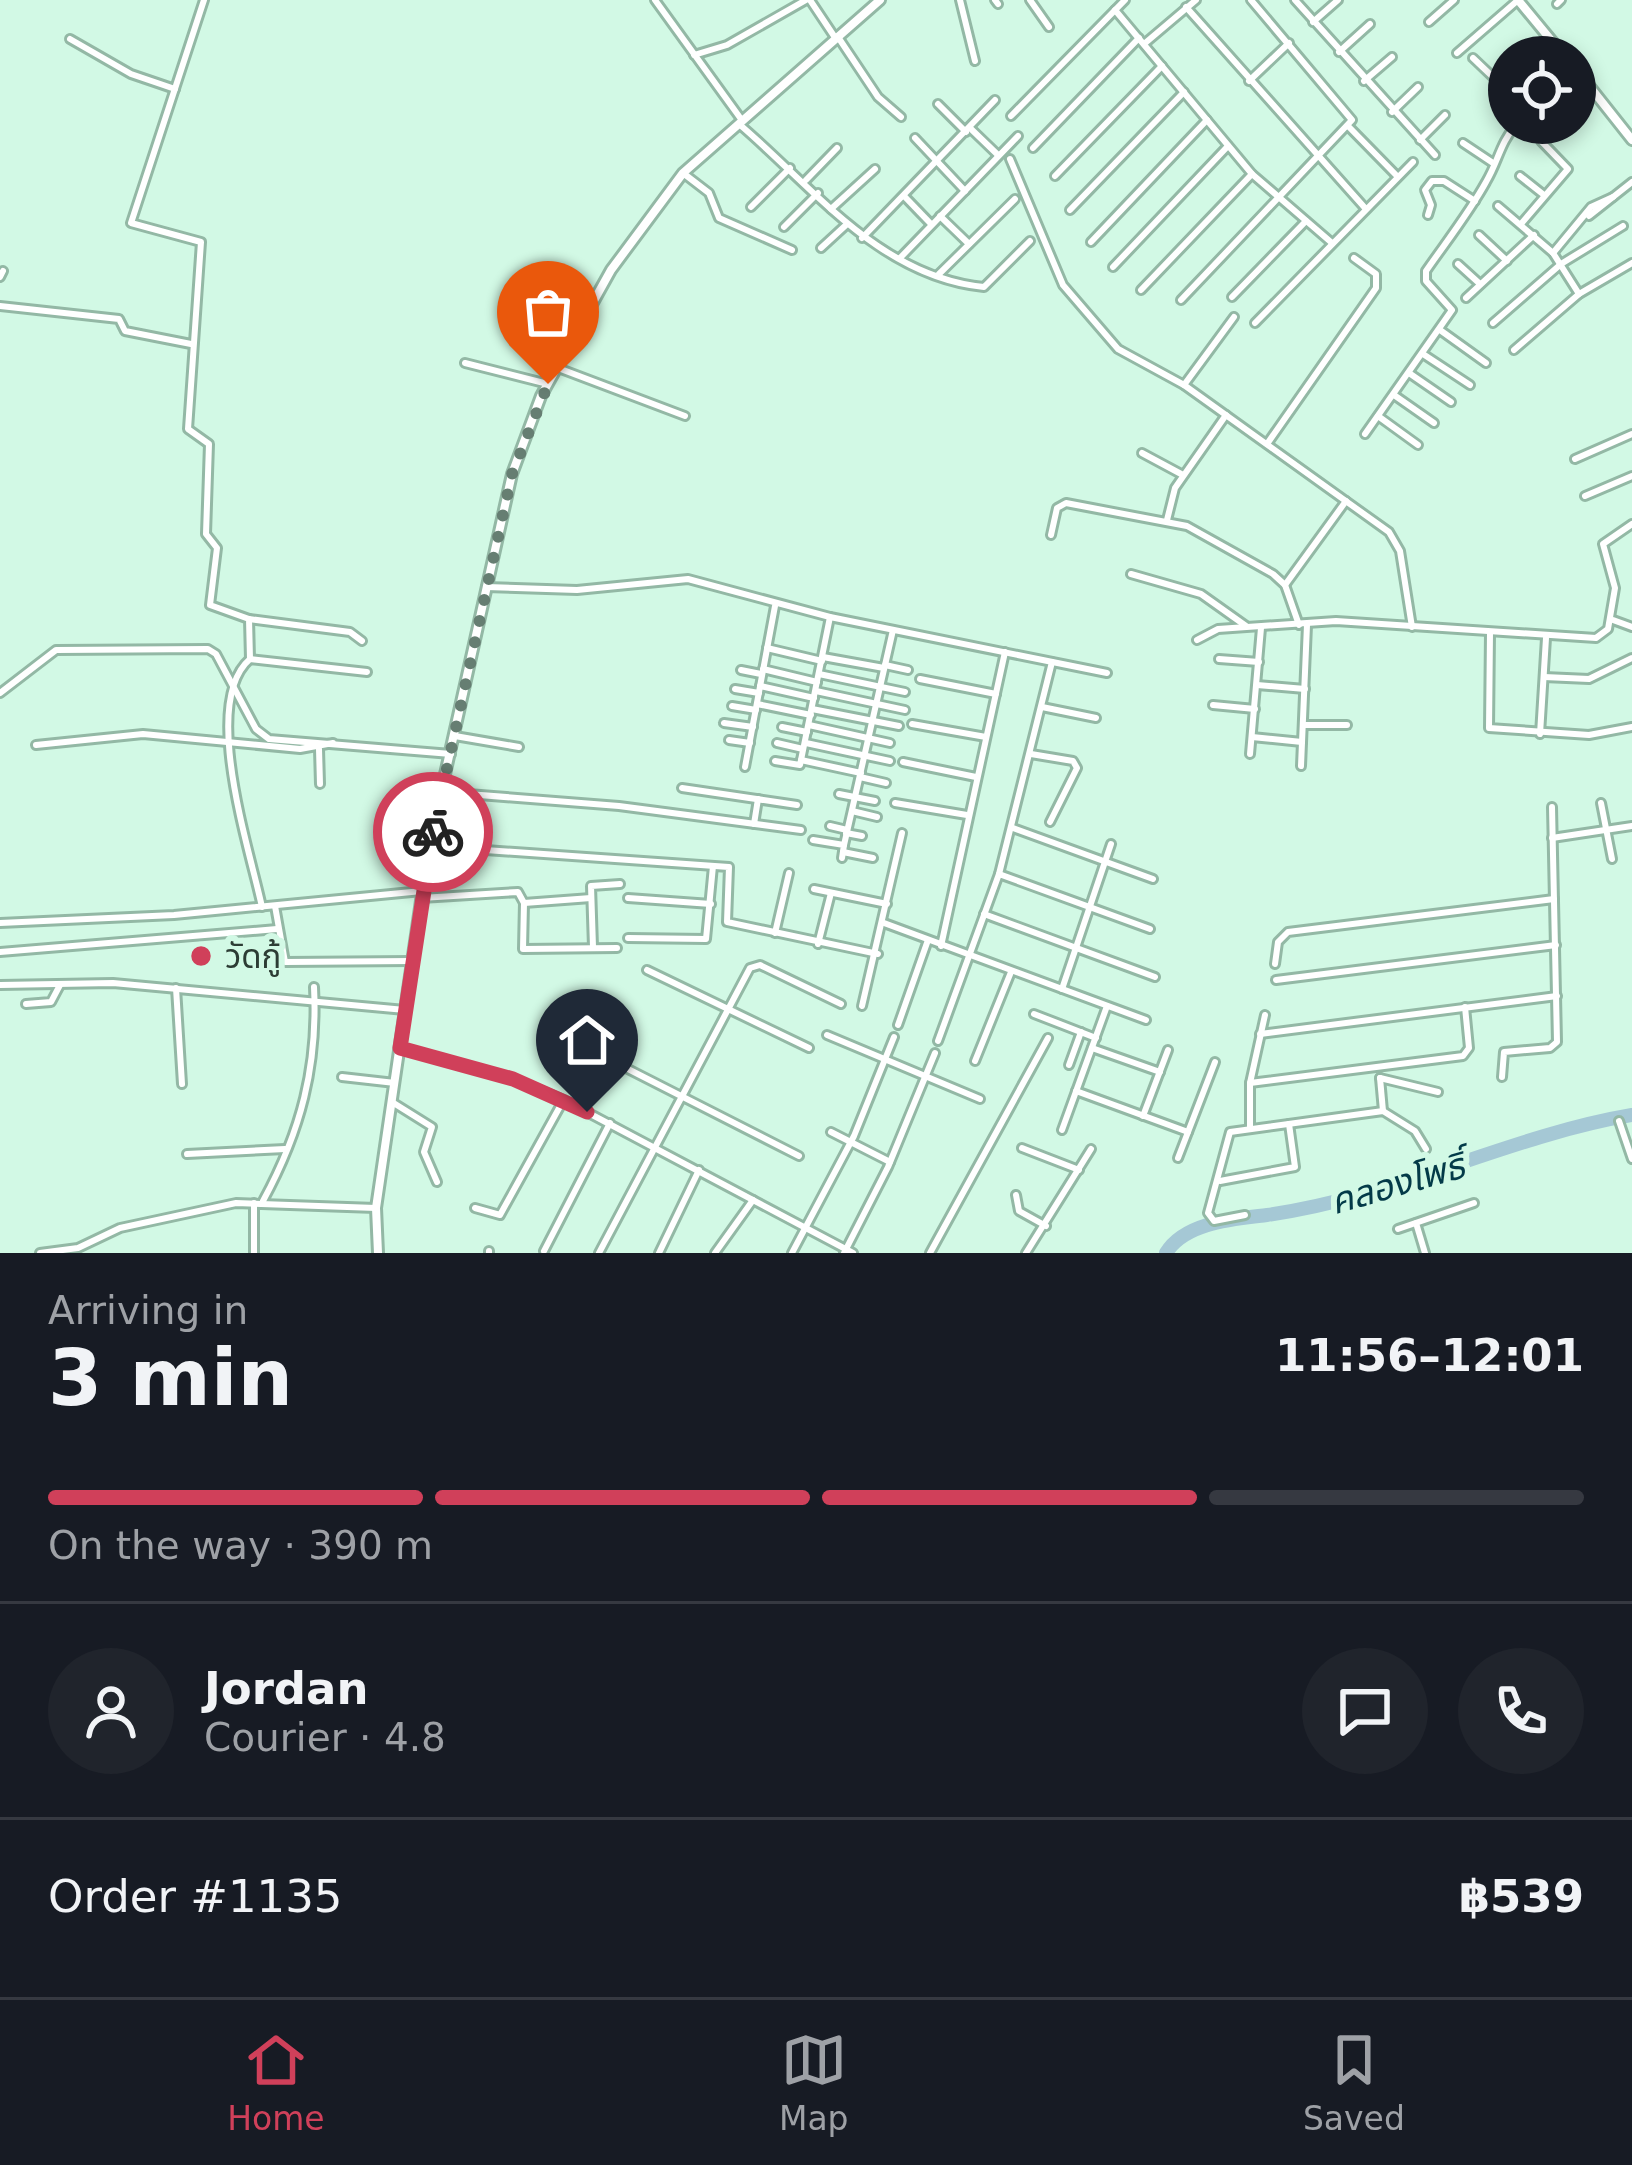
<!DOCTYPE html>
<html lang="en">
<head>
<meta charset="utf-8">
<style>
	:root { --surface:#171b24; --page:#20242c; --text:#f1f3f6; --muted:#9ea1a6; --line:#363941; --accent:#d0405a }
	body { margin:0; font-family:"DejaVu Sans","Noto Sans Thai",sans-serif; background:var(--page); color:var(--text); height:100vh; display:flex; flex-direction:column; font-size:45px; white-space:nowrap }
	* { box-sizing:border-box; margin:0 }
	p { font-size:39px; color:var(--muted) }
	.icon { flex:none; width:66px; height:66px; fill:none; stroke:currentColor; stroke-width:2; stroke-linecap:round; stroke-linejoin:round }
	.map { position:relative; height:1253px; overflow:hidden }
	.side { display:flex; flex-direction:column; background:var(--surface); flex:1 }
	.side>* { flex:none }
	.controls { position:absolute; left:1488px; top:36px; display:grid; gap:24px }
	.controls a { display:grid; place-items:center; width:108px; height:108px; border-radius:50%; background:var(--surface); box-shadow:0 6px 18px #0003; font-size:60px }
	.pin { position:absolute; display:grid; place-items:center; width:102px; height:102px; color:#fff; margin:-123px -51px; border-radius:50% 50% 50% 0; rotate:-45deg; box-shadow:0 0 12px #0007 }
	.pin .icon { rotate:45deg }
	.courier { position:absolute; display:grid; place-items:center; width:120px; height:120px; margin:-60px; border:9px solid #d0405a; border-radius:50%; background:#fff; color:#222; box-shadow:0 3px 15px #0007 }
	.summary em { font-style:normal; font-weight:700 }
	.summary div { display:flex; flex-direction:column-reverse }
	.summary { display:flex; align-items:center; justify-content:space-between; height:204px; padding:0 48px }
	h1 { font-size:78px; font-weight:700; line-height:90px }
	.bar { display:grid; grid-template-columns:repeat(4,1fr); gap:18px 12px; align-content:center; height:144px; padding:0 48px }
	.bar i { height:15px; border-radius:9px; background:var(--line) }
	.bar .selected { background:var(--accent) }
	.bar p { grid-column:span 4 }
	.line { display:flex; align-items:center; gap:30px; padding:0 48px; border-top:3px solid var(--line) }
	.line div { flex:1 }
	.round { display:grid; place-items:center; flex:none; width:126px; height:126px; border-radius:63px; background:var(--page) }
	.tabs { display:flex; justify-content:space-around; align-items:center; height:168px; border-top:3px solid var(--line); background:var(--surface); font-size:33px; color:var(--muted) }
	.tabs a { display:grid; justify-items:center; gap:6px }
	.tabs .selected { color:var(--accent) }
	.map>svg:first-child { display:block }
	.lines { fill:none; stroke-linecap:round; stroke-linejoin:round }
	.river { stroke:#a5c8d5; stroke-width:14 }
	.minor-casing { stroke:#93b8a5; stroke-width:12 }
	.tertiary-casing { stroke:#93b8a5; stroke-width:14 }
	.minor { stroke:#fff; stroke-width:6 }
	.tertiary { stroke:#fff; stroke-width:8 }
	.done { stroke:#667e72; stroke-width:12; stroke-dasharray:0 21.6 }
	.route { stroke:#d0405a; stroke-width:15 }
	.poi-dot { fill:#d0405a; stroke:#d2f9e5; stroke-width:4.5 }
	.labels { text-anchor:middle; stroke-width:12; stroke-linejoin:round; paint-order:stroke }
	.poi-label { font-size:33px; fill:#2c3c34; stroke:#d2f9e5; text-anchor:start }
	.water-label { font-size:36px; font-style:italic; fill:#033a48; stroke:#d2f9e5 }
</style>
</head>
<body>
<div class="map">
<svg width="1632" height="1253" viewBox="0 0 1632 1253">
	<rect width="100%" height="100%" fill="#d2f9e5"/>
	<g class="lines">
		<!-- river -->
		<path class="river" d="M1166 1253C1185 1222 1234 1219 1267 1215 1393 1198 1508 1136 1632 1115"/>
		<!-- minor casing -->
		<g class="minor-casing">
			<g id="minor">
				<path d="M204 0 131 223 201 242 188 429 209 444 206 534 217 548 210 605 249 619 250 659"/>
				<path d="M655 0 741 119"/>
				<path d="M810 0 834 36"/>
				<path d="M960 0 975 61"/>
				<path d="M995 0 998 4"/>
				<path d="M1030 0 1049 27"/>
				<path d="M1295 0 1435 155"/>
				<path d="M1557 4 1561 0"/>
				<path d="M1186 7 1365 208"/>
				<path d="M1115 10 1252 174 1332 243"/>
				<path d="M1313 22 1338 0"/>
				<path d="M1429 22 1454 0"/>
				<path d="M838 37 878 97 901 117"/>
				<path d="M70 39 131 74 175 89"/>
				<path d="M1144 44 1196 0"/>
				<path d="M1339 52 1370 24"/>
				<path d="M1457 53 1517 1"/>
				<path d="M694 55 727 45 806 0"/>
				<path d="M1525 57 1549 38"/>
				<path d="M1473 58 1494 78 1509 71"/>
				<path d="M1249 81 1289 43"/>
				<path d="M1364 81 1392 57"/>
				<path d="M938 104 966 132"/>
				<path d="M1392 112 1418 87"/>
				<path d="M1011 116 1125 0"/>
				<path d="M739 124C813 187 880 277 984 287L1030 241"/>
				<path d="M1349 127 1397 176"/>
				<path d="M970 128 998 155"/>
				<path d="M915 138 965 191"/>
				<path d="M1420 140 1445 115"/>
				<path d="M1463 143 1493 163"/>
				<path d="M1033 148 1139 38"/>
				<path d="M1010 159 1063 285 1118 349 1184 385 1389 532 1400 551 1412 627"/>
				<path d="M683 173 709 193 719 218 792 250"/>
				<path d="M1055 176 1162 66"/>
				<path d="M1520 176 1544 195"/>
				<path d="M806 180 837 148"/>
				<path d="M905 197 931 224"/>
				<path d="M1498 206 1553 253 1579 294"/>
				<path d="M751 207 790 168"/>
				<path d="M831 209 875 169"/>
				<path d="M1070 210 1184 92"/>
				<path d="M1428 215 1431 205 1425 190 1432 181H1444L1475 201"/>
				<path d="M940 216 969 244"/>
				<path d="M1589 216 1632 182"/>
				<path d="M1521 224 1568 169 1541 141"/>
				<path d="M784 227 818 193"/>
				<path d="M1479 235 1507 261"/>
				<path d="M862 238 995 100"/>
				<path d="M1091 242 1207 120"/>
				<path d="M821 248 846 225"/>
				<path d="M1553 253 1591 207 1613 197"/>
				<path d="M900 258 1018 136"/>
				<path d="M1458 264 1480 284"/>
				<path d="M1113 267 1228 146"/>
				<path d="M939 274 1015 199"/>
				<path d="M0 277 3 271"/>
				<path d="M1141 290 1252 174"/>
				<path d="M1232 297 1306 221"/>
				<path d="M1466 298 1534 235"/>
				<path d="M1181 300 1352 120 1251 0"/>
				<path d="M0 306 119 319 125 331 191 344"/>
				<path d="M1255 323 1413 162"/>
				<path d="M1493 323 1561 264 1623 226"/>
				<path d="M1440 330 1486 363"/>
				<path d="M514 339 560 359"/>
				<path d="M1514 350 1579 294 1632 263"/>
				<path d="M1423 354 1470 385"/>
				<path d="M465 363 548 384"/>
				<path d="M558 368 685 416"/>
				<path d="M1409 373 1451 402"/>
				<path d="M1184 385 1234 317"/>
				<path d="M1394 395 1434 423"/>
				<path d="M1378 416 1418 445"/>
				<path d="M1365 434 1452 310 1426 281V271C1446 242 1469 213 1486 182 1499 160 1499 145 1517 123"/>
				<path d="M1267 444 1376 288V274L1354 258"/>
				<path d="M1142 453 1183 475"/>
				<path d="M1575 459 1632 434"/>
				<path d="M1585 496 1632 476"/>
				<path d="M1167 520 1175 488 1226 415"/>
				<path d="M1051 535 1057 508 1066 503 1187 526 1273 574 1285 585 1299 625"/>
				<path d="M1131 574 1201 594 1246 626"/>
				<path d="M1285 585 1346 501"/>
				<path d="M486 587 577 590 688 579 830 617 1107 673"/>
				<path d="M249 619 350 632 362 641"/>
				<path d="M1613 620 1632 627"/>
				<path d="M1490 633 1489 728 1589 735 1632 727"/>
				<path d="M1197 640 1218 629 1336 621 1596 638 1608 629 1615 588 1603 544 1632 524"/>
				<path d="M767 648 822 661"/>
				<path d="M823 657 884 668"/>
				<path d="M1219 659 1259 662"/>
				<path d="M885 665 908 670"/>
				<path d="M763 669 817 682"/>
				<path d="M741 670 761 674"/>
				<path d="M819 674 905 692"/>
				<path d="M1544 677 1589 679 1632 658"/>
				<path d="M920 679 996 694"/>
				<path d="M1257 685 1305 689"/>
				<path d="M760 686 814 698"/>
				<path d="M735 689 759 693"/>
				<path d="M816 691 905 710"/>
				<path d="M0 693 56 650 208 649 216 654 256 729 269 739 451 754"/>
				<path d="M757 704 811 715"/>
				<path d="M1213 705 1255 709"/>
				<path d="M732 706 756 710"/>
				<path d="M1042 707 1096 718"/>
				<path d="M812 709 899 726"/>
				<path d="M724 723 753 727"/>
				<path d="M912 724 986 737"/>
				<path d="M809 725 890 743"/>
				<path d="M1303 725H1347"/>
				<path d="M782 727 807 732"/>
				<path d="M1540 734 1546 638"/>
				<path d="M455 736 519 747"/>
				<path d="M1252 737 1302 742"/>
				<path d="M729 740 750 743"/>
				<path d="M777 743 803 749"/>
				<path d="M806 743 890 761"/>
				<path d="M36 745 143 734 300 749 333 743"/>
				<path d="M319 749 320 784"/>
				<path d="M1031 754 1073 761 1077 768 1050 822"/>
				<path d="M1250 754 1261 628"/>
				<path d="M801 760 861 773"/>
				<path d="M775 761 800 765 830 617"/>
				<path d="M903 762 976 777"/>
				<path d="M1301 766 1307 625"/>
				<path d="M745 767 775 606"/>
				<path d="M860 777 886 783"/>
				<path d="M682 788 797 805"/>
				<path d="M442 792 619 806 801 830"/>
				<path d="M839 794 875 801"/>
				<path d="M895 803 967 815"/>
				<path d="M1601 803 1612 859"/>
				<path d="M852 811 877 817"/>
				<path d="M754 824 758 799"/>
				<path d="M830 826 847 830"/>
				<path d="M1013 828 1153 879"/>
				<path d="M846 833 862 836"/>
				<path d="M1552 838 1632 826"/>
				<path d="M813 840 844 845 842 858"/>
				<path d="M844 845 893 630"/>
				<path d="M429 846 729 867 727 922 878 954"/>
				<path d="M843 852 873 858"/>
				<path d="M999 874 1150 929"/>
				<path d="M814 889 887 904"/>
				<path d="M421 898 518 892 524 903 523 949 617 948"/>
				<path d="M628 898 711 904"/>
				<path d="M524 903 591 898"/>
				<path d="M275 906 285 962 412 961"/>
				<path d="M262 907C250 850 200 702 250 659L367 672"/>
				<path d="M984 914 1155 977"/>
				<path d="M0 923 174 915 422 891"/>
				<path d="M884 923 1146 1020"/>
				<path d="M775 933 789 873"/>
				<path d="M628 938 706 939 713 866"/>
				<path d="M818 944 831 893"/>
				<path d="M941 946 1005 652"/>
				<path d="M593 947 591 886 620 884"/>
				<path d="M0 952 277 929"/>
				<path d="M1275 964 1278 942 1288 932 1554 899"/>
				<path d="M647 970 809 1048"/>
				<path d="M1276 980 1556 945"/>
				<path d="M0 985 113 983 405 1010"/>
				<path d="M176 988 182 1084"/>
				<path d="M1062 989 1111 844"/>
				<path d="M26 1004 51 1002 60 985"/>
				<path d="M862 1006 902 833"/>
				<path d="M1034 1014 1096 1038"/>
				<path d="M898 1025 928 940"/>
				<path d="M1260 1034 1557 996"/>
				<path d="M827 1035 980 1099"/>
				<path d="M565 1037 799 1156"/>
				<path d="M938 1041 999 874 1052 662"/>
				<path d="M400 1048 513 1079 564 1100 853 1253"/>
				<path d="M1092 1048 1160 1072"/>
				<path d="M975 1061 1011 972"/>
				<path d="M1069 1065 1081 1032"/>
				<path d="M342 1077 395 1083"/>
				<path d="M1502 1077 1504 1052 1550 1048 1557 1042 1552 807"/>
				<path d="M1380 1078 1438 1092"/>
				<path d="M1380 1078 1383 1111"/>
				<path d="M1250 1083 1463 1056 1469 1048 1465 1007"/>
				<path d="M1076 1091 1188 1132"/>
				<path d="M392 1102 432 1127 424 1152 437 1182"/>
				<path d="M1143 1116 1168 1050"/>
				<path d="M1619 1121 1632 1159"/>
				<path d="M1250 1129V1083L1265 1015"/>
				<path d="M1062 1130 1107 1006"/>
				<path d="M831 1132 890 1162"/>
				<path d="M1022 1148 1079 1170"/>
				<path d="M187 1154 285 1149"/>
				<path d="M1178 1158 1215 1062"/>
				<path d="M1220 1181 1295 1167 1289 1124"/>
				<path d="M1016 1195 1019 1211 1046 1226"/>
				<path d="M263 1201C301 1131 318 1066 314 987"/>
				<path d="M475 1208 500 1215 563 1101"/>
				<path d="M1245 1215 1214 1221 1208 1213 1230 1132 1383 1111 1415 1131 1426 1149"/>
				<path d="M1416 1223 1425 1253"/>
				<path d="M1398 1229 1474 1203"/>
				<path d="M544 1251 610 1123"/>
				<path d="M40 1253 78 1248 120 1228 236 1203 376 1208"/>
				<path d="M254 1253V1203"/>
				<path d="M489 1253V1251"/>
				<path d="M599 1253 750 968 760 965 841 1004"/>
				<path d="M659 1253 699 1170"/>
				<path d="M715 1253 753 1200"/>
				<path d="M792 1253 854 1136 894 1037"/>
				<path d="M844 1253 888 1167 935 1053"/>
				<path d="M930 1253 1048 1038"/>
				<path d="M1026 1253 1091 1149"/>
			</g>
		</g>
		<!-- tertiary casing -->
		<g class="tertiary-casing">
			<g id="tertiary">
				<path d="M1518 0 1565 57"/>
				<path d="M1575 68 1632 140"/>
				<path d="M378 1253 376 1208 429 846 512 474 541 396 611 270 683 173 880 0"/>
			</g>
		</g>
		<!-- minor -->
		<use href="#minor" class="minor"/>
		<!-- tertiary -->
		<use href="#tertiary" class="tertiary"/>
	</g>
	<g class="lines">
		<!-- done -->
		<path class="done" d="M433 832 512 474 548 384"/>
		<!-- route -->
		<path class="route" d="M433 832 400 1048 513 1079 587 1112"/>
	</g>
	<!-- markers -->
	<circle class="poi-dot" cx="201" cy="956" r="12"/>
	<g class="labels">
		<!-- poi labels -->
		<g class="poi-label">
			<text x="225" y="968">วัดกู้</text>
		</g>
		<!-- water labels -->
		<g class="water-label">
			<text transform="translate(1397 1183) rotate(-16)" y="13">คลองโพธิ์</text>
		</g>
	</g>
</svg>
<div class="controls">
<a><svg class="icon" aria-label="locate" viewBox="0 0 24 24"><circle cx="12" cy="12" r="6"/><path d="M12 2v4M12 18v4M2 12h4M18 12h4"/></svg></a>
</div>
<div class="pin" style="left:548px;top:384px;background:#ea580c"><svg class="icon" aria-label="bag" viewBox="0 0 24 24"><path d="M5 8h14l-1 12H6zM9 8a3 3 0 0 1 6 0"/></svg></div>
<div class="pin" style="left:587px;top:1112px;background:#1f2937"><svg class="icon" aria-label="home" viewBox="0 0 24 24"><path d="M3 11l9-7 9 7M6 9v11h12V9"/></svg></div>
<div class="courier" style="left:433px;top:832px"><svg class="icon" aria-label="bike" viewBox="0 0 24 24"><circle cx="6" cy="16" r="4"/><circle cx="18" cy="16" r="4"/><path d="M6 16l4-8h5l3 8M10 8l3 8H6M13 5h3"/></svg></div>
</div>
<section class="side">
<div class="summary"><div><h1>3 min</h1><p>Arriving in</p></div><em>11:56–12:01</em></div>
<div class="bar"><i class="selected"></i><i class="selected"></i><i class="selected"></i><i></i><p>On the way · 390 m</p></div>
<div class="line" style="height:216px"><a class="round"><svg class="icon" aria-label="person" viewBox="0 0 24 24"><circle cx="12" cy="8" r="4"/><path d="M4 21q1-7 8-7t8 7"/></svg></a><div><b>Jordan</b><p>Courier · 4.8</p></div><a class="round"><svg class="icon" aria-label="chat" viewBox="0 0 24 24"><path d="M4 5h16v11H9l-5 4z"/></svg></a><a class="round"><svg class="icon" aria-label="phone" viewBox="0 0 24 24"><path d="M5 4h4l2 5-3 2q2 4 5 5l2-3 5 2v4C11 20 4 13 5 4z"/></svg></a></div>
<div class="line" style="height:156px"><div>Order #1135</div><b>฿539</b></div>
</section>
<nav class="tabs">
<a class="selected"><svg class="icon" aria-label="home" viewBox="0 0 24 24"><path d="M3 11l9-7 9 7M6 9v11h12V9"/></svg>Home</a>
<a><svg class="icon" aria-label="map" viewBox="0 0 24 24"><path d="M3 6l6-2 6 2 6-2v14l-6 2-6-2-6 2zM9 4v14M15 6v14"/></svg>Map</a>
<a><svg class="icon" aria-label="saved" viewBox="0 0 24 24"><path d="M7 4h10v16l-5-4-5 4z"/></svg>Saved</a>
</nav>
</body>
</html>
